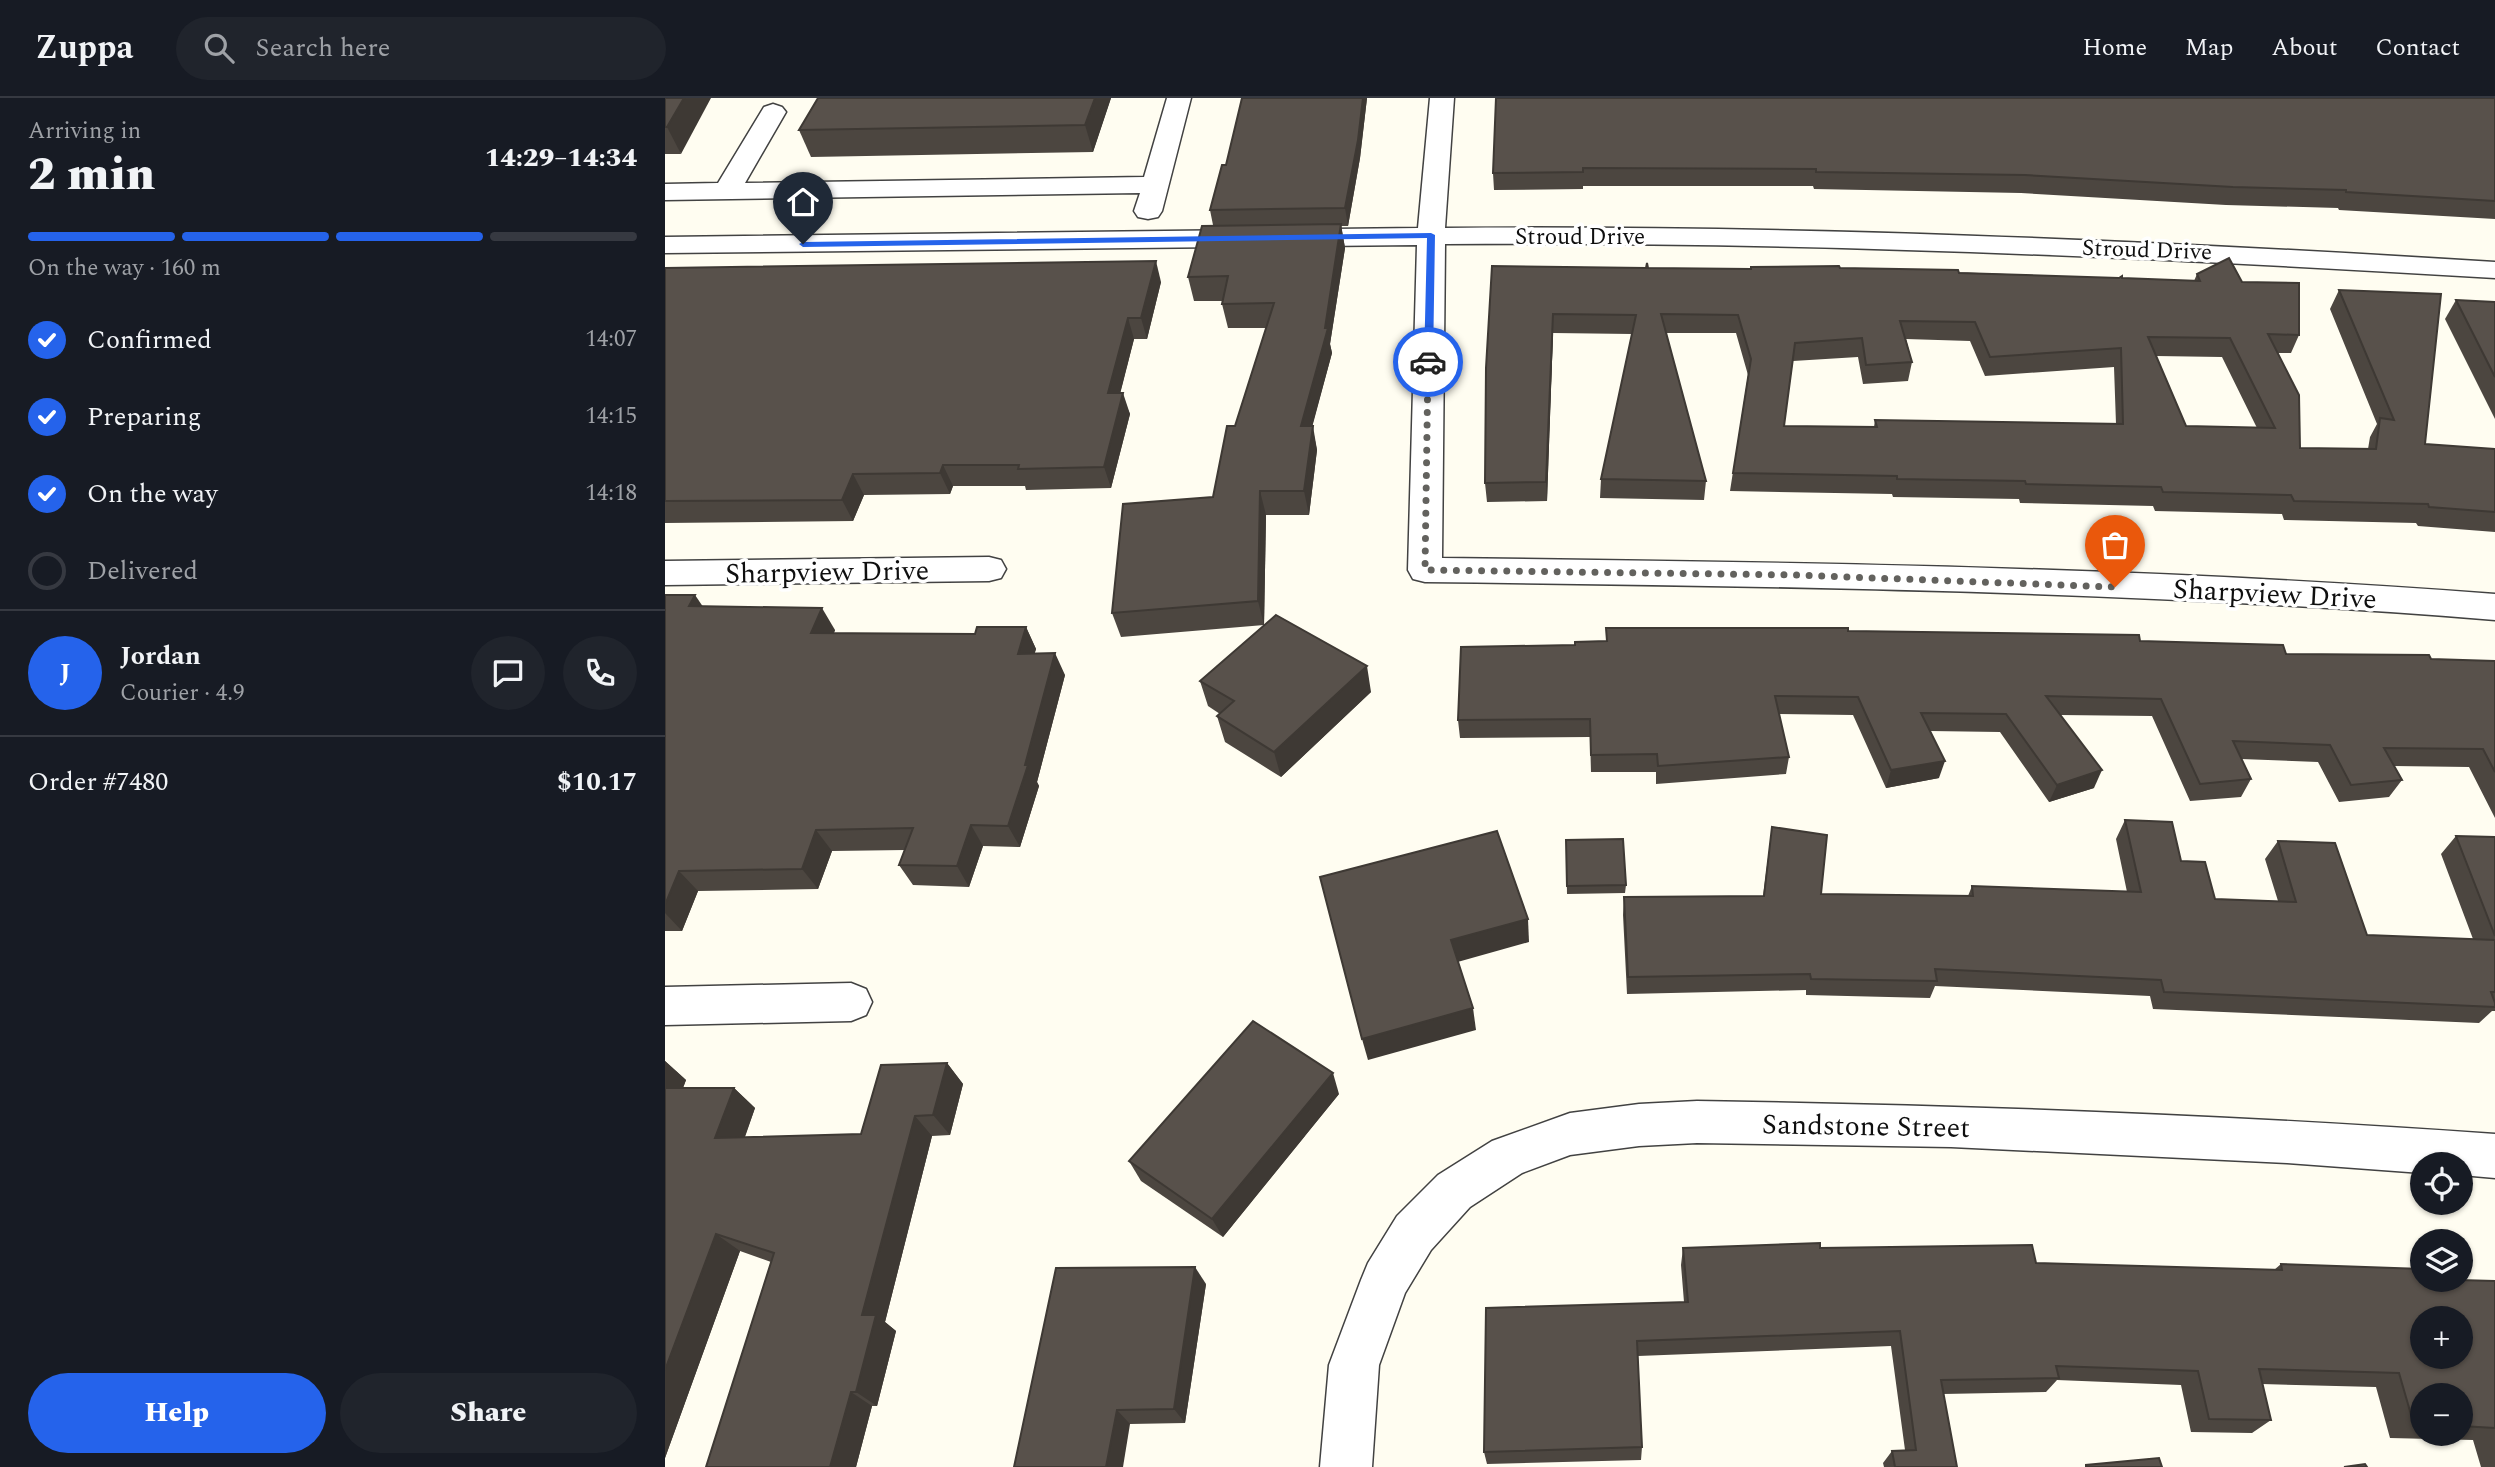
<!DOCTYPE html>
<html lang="en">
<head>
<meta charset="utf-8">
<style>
	:root { --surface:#171b24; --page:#20242c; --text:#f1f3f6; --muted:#9ea1a6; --line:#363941; --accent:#2563eb }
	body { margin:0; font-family:Spectral,serif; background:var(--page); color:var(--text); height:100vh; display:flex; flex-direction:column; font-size:26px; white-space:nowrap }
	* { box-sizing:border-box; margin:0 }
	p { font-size:23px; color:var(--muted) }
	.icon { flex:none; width:38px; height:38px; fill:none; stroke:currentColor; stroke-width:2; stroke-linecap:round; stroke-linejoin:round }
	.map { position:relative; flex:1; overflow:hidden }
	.details { display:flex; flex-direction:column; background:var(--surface); width:665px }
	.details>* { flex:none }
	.buttons { position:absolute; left:1745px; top:1054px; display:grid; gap:14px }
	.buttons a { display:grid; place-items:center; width:63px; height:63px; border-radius:50%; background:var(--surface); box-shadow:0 2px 5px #0004; font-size:35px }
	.pin { position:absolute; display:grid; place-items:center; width:60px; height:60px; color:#fff; margin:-72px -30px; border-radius:50% 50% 50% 0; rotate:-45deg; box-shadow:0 0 7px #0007 }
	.pin .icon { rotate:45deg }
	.courier { position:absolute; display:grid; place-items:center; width:70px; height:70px; margin:-35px; border:5px solid #2563eb; border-radius:50%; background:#fff; color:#222; box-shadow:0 2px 9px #0007 }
	.headline em { font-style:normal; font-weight:800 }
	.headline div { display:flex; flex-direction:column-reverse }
	.headline { display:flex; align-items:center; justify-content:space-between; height:119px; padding:0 28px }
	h1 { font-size:46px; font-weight:800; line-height:52px }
	.bar { display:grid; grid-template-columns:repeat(4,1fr); gap:10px 7px; align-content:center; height:84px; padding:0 28px }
	.bar i { height:9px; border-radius:5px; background:var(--line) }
	.bar .current { background:var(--accent) }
	.bar p { grid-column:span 4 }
	.line { display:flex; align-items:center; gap:18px; padding:0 28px; border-top:2px solid var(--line) }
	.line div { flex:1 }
	.round { display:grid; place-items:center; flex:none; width:74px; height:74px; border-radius:37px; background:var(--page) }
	ol { padding:0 28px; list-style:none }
	li { display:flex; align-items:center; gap:21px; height:77px }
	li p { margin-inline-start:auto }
	li .icon { padding:7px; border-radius:50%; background:var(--accent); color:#fff; stroke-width:4 }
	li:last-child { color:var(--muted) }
	li i { width:38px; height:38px; border:4px solid var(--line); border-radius:50% }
	.button { display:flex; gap:14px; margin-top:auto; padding:14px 28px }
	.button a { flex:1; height:80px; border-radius:42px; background:var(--accent); color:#fff; font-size:28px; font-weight:800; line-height:80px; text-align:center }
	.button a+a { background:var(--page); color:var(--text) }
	header { display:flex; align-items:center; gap:42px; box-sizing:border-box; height:98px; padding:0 35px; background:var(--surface); border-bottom:2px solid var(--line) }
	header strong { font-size:33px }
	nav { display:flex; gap:38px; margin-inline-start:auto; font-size:24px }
	.search { width:490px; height:63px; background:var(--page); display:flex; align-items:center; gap:18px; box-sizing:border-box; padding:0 24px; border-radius:38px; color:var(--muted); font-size:26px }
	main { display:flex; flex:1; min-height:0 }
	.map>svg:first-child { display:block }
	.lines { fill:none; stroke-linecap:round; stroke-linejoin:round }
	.minor-casing { stroke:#424242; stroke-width:3 }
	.minor { fill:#fff; fill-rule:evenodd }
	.wall { fill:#4c4640; fill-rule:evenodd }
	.shaded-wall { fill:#3e3934 }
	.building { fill:#58514b; stroke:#3e3934; stroke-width:2; fill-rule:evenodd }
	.route { fill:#2563eb }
	.done { stroke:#63625e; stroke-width:7; stroke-dasharray:0 12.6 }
	.labels { text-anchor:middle; stroke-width:7; stroke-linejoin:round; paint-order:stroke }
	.far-street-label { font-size:23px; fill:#0f0f0f; stroke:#fff }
	.street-label { font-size:28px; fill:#0f0f0f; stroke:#fff }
</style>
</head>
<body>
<header>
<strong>Zuppa</strong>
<div class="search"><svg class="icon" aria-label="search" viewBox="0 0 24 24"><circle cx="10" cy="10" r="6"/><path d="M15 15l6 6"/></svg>Search here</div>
<nav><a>Home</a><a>Map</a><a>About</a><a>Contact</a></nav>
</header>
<main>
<section class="details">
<div class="headline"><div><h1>2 min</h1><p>Arriving in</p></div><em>14:29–14:34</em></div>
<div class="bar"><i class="current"></i><i class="current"></i><i class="current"></i><i></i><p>On the way · 160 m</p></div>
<ol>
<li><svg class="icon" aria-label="check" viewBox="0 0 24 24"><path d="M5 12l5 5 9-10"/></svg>Confirmed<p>14:07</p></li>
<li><svg class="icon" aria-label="check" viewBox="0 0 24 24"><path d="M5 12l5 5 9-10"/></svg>Preparing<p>14:15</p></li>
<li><svg class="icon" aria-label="check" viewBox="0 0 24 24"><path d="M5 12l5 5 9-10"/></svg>On the way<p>14:18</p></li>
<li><i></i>Delivered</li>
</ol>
<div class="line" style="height:126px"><b class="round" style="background:var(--accent);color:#fff">J</b><div><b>Jordan</b><p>Courier · 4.9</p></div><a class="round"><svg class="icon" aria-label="chat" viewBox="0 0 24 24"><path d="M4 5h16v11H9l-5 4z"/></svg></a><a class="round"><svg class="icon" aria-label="phone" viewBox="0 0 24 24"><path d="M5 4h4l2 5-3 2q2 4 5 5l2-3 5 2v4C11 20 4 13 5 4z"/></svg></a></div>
<div class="line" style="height:91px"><div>Order #7480</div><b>$10.17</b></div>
<div class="button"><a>Help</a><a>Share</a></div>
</section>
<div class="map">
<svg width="1830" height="1369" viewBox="0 0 1830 1369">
	<rect width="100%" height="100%" fill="#fffdf1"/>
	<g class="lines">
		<!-- minor casing -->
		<g class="minor-casing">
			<g id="minor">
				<path d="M502 0H526L497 113 493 119 483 121 473 119 469 113 475 95 0 102V86L53 85 99 9 108 6 117 9 121 14 80 85 479 79Z"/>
				<path d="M765 0H789L780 130C1131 127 1480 142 1830 164V180C1480 159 1131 143 780 146L777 460C1128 464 1480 469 1830 496V522C1474 493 1117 488 760 484L748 481 743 472 752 147 0 155V139L753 130Z"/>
				<path d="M324 459 336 462 341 471 336 480 324 483 0 487V463Z"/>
				<path d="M186 885 201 891 207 904 201 917 186 923 0 927V889Z"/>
				<path d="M1032 1003C1299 1007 1564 1017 1830 1036V1080L1796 1077V1066H1757V1075L1622 1065 1286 1049 1032 1045 974 1048 905 1057 857 1075 805 1109 766 1152 740 1195 714 1267 707 1369H655L664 1267 696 1182 703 1165 732 1118 773 1077 827 1043 905 1015 974 1006Z"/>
			</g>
		</g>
		<!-- minor -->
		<use href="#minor" class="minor"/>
	</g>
	<!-- wall -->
	<g class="wall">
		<path d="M0 0 16 56H0Z"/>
		<path d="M446 0 428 54 146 59 134 32Z"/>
		<path d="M577 0H702L695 60 683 128H676L680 150 665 246 667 255 647 328 652 352 644 417H601L599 527 456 539 447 515 548 399 601 230H563L557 206 558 203H529L523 179 548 127 545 112 561 67Z"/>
		<path d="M1830 0V121L1674 112 1673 110 1561 107 1356 95 1149 91 1148 88H918V91L829 92 828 75Z"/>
		<path d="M827 168 1085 171 1175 170 1529 183 1532 176 1577 184 1634 237 1626 255H1613L1635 350 1703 351 1705 339 1712 326 1665 211 1674 192 1760 346 1830 351V434L1753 428 1751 425 1619 422 1617 416 1490 413 1488 408 1355 405 1354 401 1228 399 1227 396 1065 393 1083 277 1071 235H1001L1041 383 1039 402 935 400 936 381 967 236 888 235 882 403 822 404 820 385ZM1241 241 1305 243 1320 278 1449 269 1451 326 1210 322 1209 329 1119 328 1128 263 1193 259 1198 286 1243 283 1247 264ZM1491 258 1557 259 1592 330 1521 328Z"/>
		<path d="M0 170 496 184 482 241H469L455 295 465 316 446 390 361 392 360 388H288L285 396 199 397 188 423 0 425Z"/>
		<path d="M1791 202 1830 204V321L1780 221Z"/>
		<path d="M0 497 38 508 170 532 169 535 310 536 361 529 371 551 369 556 400 577 372 684 374 688 355 749 318 748 304 789 248 787 234 767 240 752 167 753 153 791 33 793 17 833H0Z"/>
		<path d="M941 530 1183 533 1475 543 1621 556 1830 563V720L1804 669 1729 668 1737 682 1724 699 1674 704 1653 664 1576 661 1586 681 1576 699 1525 703 1487 618 1395 617 1429 690 1384 704 1335 634 1265 633 1274 680 1221 690 1188 617 1114 616 1124 659 1121 676 991 686V674H926L925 639 795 640 793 622 910 547 941 543Z"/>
		<path d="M535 583 706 594 616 679 560 644 552 618 555 616 543 608Z"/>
		<path d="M1460 722 1516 763 1550 801 1613 803 1600 761 1613 743 1702 837 1808 841 1776 756 1791 738 1830 739V913H1827L1814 925 1488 911 1485 898 1270 888 1265 900 1141 897V892L962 896 958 817 959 799 1098 798 1107 729 1156 796 1303 798 1307 788 1462 794 1451 741Z"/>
		<path d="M901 742 961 787 960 795 902 796Z"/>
		<path d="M0 963 21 982 18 990H69L90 1010 80 1039 196 1036 282 965 298 986 285 1037 267 1038 220 1224 231 1233 212 1308H207L191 1369 106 1164 75 1153 0 1360Z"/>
		<path d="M674 996 558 1139 476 1083 464 1063Z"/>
		<path d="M1018 1150H1155L1371 1165 1609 1172 1616 1166 1757 1181 1830 1183V1369H1816L1808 1342 1725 1340 1711 1289 1597 1286 1606 1322 1587 1335 1526 1334 1516 1287 1392 1282 1381 1294 1278 1296 1292 1369H1219L1218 1365 1227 1353 1240 1352 1226 1248 973 1258 977 1349 976 1362 822 1366 819 1354 1019 1204 1016 1167ZM1757 1297H1796V1335H1757Z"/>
		<path d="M541 1186 520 1325 465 1326 349 1369Z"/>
	</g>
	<!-- shaded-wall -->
	<g class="shaded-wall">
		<path d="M19 0H46L16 56 2 29Z"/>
		<path d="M430 0H446L428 54 420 27Z"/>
		<path d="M698 0H702L695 60 683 128 680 110Z"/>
		<path d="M676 126 680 150 665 246 667 255 641 352 636 328 660 230Z"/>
		<path d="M491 163 496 184 482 241 476 220Z"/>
		<path d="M888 216V235L882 403 881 384Z"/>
		<path d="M463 220 469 241 450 316 443 295Z"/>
		<path d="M458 295 465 316 446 390 439 369Z"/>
		<path d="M648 328 652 352 644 417 639 393Z"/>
		<path d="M278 367 288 388 285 396 275 375Z"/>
		<path d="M188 376 199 397 188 423 177 402Z"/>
		<path d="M595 393 601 417 599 527 593 503Z"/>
		<path d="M30 497 45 519 24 508Z"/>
		<path d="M157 510 170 532 159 557 146 535Z"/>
		<path d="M361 529 371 551 363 578 353 556Z"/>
		<path d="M390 555 400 577 372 684 374 688 355 749 343 728Z"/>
		<path d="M702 568 706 594 616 679 609 654Z"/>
		<path d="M1280 663 1274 680 1221 690 1226 672Z"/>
		<path d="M1437 672 1429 690 1384 704 1392 687Z"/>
		<path d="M306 727 318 748 304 789 292 768Z"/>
		<path d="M151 732 167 753 153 791 137 771Z"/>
		<path d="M14 773 33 793 17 833 0 815V807Z"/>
		<path d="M863 821 864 844 789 865 786 842Z"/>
		<path d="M808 910 811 932 703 962 697 941Z"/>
		<path d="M0 963 21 982 10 1010 0 1002Z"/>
		<path d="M282 965 298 986 285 1037 268 1017Z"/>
		<path d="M668 975 674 996 558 1139 547 1121Z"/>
		<path d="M69 990 90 1010 72 1060 50 1040Z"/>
		<path d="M250 1018 267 1038 220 1224 231 1233 212 1308 191 1294 197 1217Z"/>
		<path d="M51 1136 75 1153 0 1360V1272Z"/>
		<path d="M530 1169 541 1186 520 1325 509 1311Z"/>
		<path d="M186 1294 207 1308 191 1369H165Z"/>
		<path d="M452 1312 465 1326 458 1369H441Z"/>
	</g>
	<!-- building -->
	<g class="building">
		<path d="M0 0H19L2 29H0Z"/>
		<path d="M153 0H430L420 27 134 32Z"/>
		<path d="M577 0H698L693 42 680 110 545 112 557 67H561Z"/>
		<path d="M831 0H1830V103L1681 94V92L1568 89 1360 77 1151 74V71L918 70V74L828 75Z"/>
		<path d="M676 126 660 230H663L636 328H648L639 393H595L593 503 447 515 458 406 548 399 562 328H570L609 205 557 206 563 178 523 179 537 128Z"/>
		<path d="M1564 160 1577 184 1634 185V237L1603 236 1634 297 1635 350 1711 351 1715 320 1729 322 1674 192 1776 196 1760 346 1830 351V414L1764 409 1763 406 1629 403 1626 397 1498 394 1496 389 1361 386 1360 383 1232 381V378L1068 375 1086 261 1073 217 996 216 1041 383 936 381 971 217 888 216 881 384 820 385 821 270 827 168 981 170 982 165 983 170 1086 171V169L1174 168 1175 170 1293 172 1294 175 1454 180 1457 178V180L1535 183 1532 176ZM1235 223 1310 224 1325 259 1456 250 1458 326 1210 322 1212 329 1119 328 1130 245 1197 240 1201 267 1247 264ZM1483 239 1565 240 1610 330 1521 328Z"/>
		<path d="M491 163 476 220H463L443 295H458L439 369 353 371 354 367H278L275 375 188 376 177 402 0 403V170Z"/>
		<path d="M1791 202 1830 204V279Z"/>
		<path d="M0 497H30L24 508 157 510 146 535 310 536 312 529H361L353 556 390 555 360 667H363L343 728 306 727 292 768 234 767 248 730 151 732 137 771 14 773 0 807Z"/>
		<path d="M611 517 702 568 609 654 552 618 569 603 535 583Z"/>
		<path d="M941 530H1183V533L1474 537 1475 543 1618 547 1621 556 1764 557 1766 561 1830 563V674L1818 651 1719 650 1737 682 1686 687 1665 647 1568 643 1586 681 1535 686 1496 601 1381 598 1437 672 1392 687 1341 616 1256 615 1280 663 1226 672 1193 599 1110 598 1124 659 993 668 992 656 926 657 925 621 793 622 796 549 910 547V544L942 543Z"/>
		<path d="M1460 722 1507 724 1516 763 1540 764 1550 801 1631 804 1613 743 1670 745 1702 837 1830 842V894H1826L1830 905V909L1499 894 1496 882 1270 871 1272 883 1146 881 1145 876 963 879 959 799 1099 798 1107 729 1162 737 1156 796 1308 798 1307 788 1476 794Z"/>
		<path d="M832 733 863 821 786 842 808 910 697 941 655 779Z"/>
		<path d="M1791 738 1830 739V838Z"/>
		<path d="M958 741 961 787 902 788 901 742Z"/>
		<path d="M588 923 668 975 547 1121 464 1063Z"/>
		<path d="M282 965 268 1017 250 1018 197 1217H211L191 1294H186L165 1369H41L109 1155 51 1136 0 1272V990H69L50 1040 196 1036 216 967Z"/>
		<path d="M1155 1145V1150L1367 1147 1371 1165 1617 1172 1616 1166 1757 1171V1181L1830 1183V1330L1796 1328V1297H1757V1327H1749L1734 1275 1594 1271 1606 1322 1544 1321 1533 1273 1391 1268 1394 1280 1276 1282 1292 1369H1230L1227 1353 1251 1352 1235 1233 972 1243 977 1349 819 1354 821 1210 1023 1204 1018 1150ZM1757 1220H1796V1258H1757Z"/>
		<path d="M530 1169 509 1311 452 1312 441 1369H349L391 1170Z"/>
		<path d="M1494 1360 1497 1369H1421V1367Z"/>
		<path d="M1700 1366 1702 1369H1679Z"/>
	</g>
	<!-- route -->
	<path class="route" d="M766 135 770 137 768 264 763 267 759 264 762 140 138 149 134 146 138 144Z"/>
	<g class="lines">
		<!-- done -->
		<path class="done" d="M763 264 760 472 1129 477 1450 489"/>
	</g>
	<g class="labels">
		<!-- far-street labels -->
		<g class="far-street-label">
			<text x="915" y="146">Stroud Drive</text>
			<text transform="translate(1482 151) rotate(2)" y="8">Stroud Drive</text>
		</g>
		<!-- street labels -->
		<g class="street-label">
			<text transform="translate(162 473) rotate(-1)" y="10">Sharpview Drive</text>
			<text transform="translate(1610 495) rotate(3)" y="10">Sharpview Drive</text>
			<text transform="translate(1201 1027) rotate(1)" y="10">Sandstone Street</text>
		</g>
	</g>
</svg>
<div class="buttons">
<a><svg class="icon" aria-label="locate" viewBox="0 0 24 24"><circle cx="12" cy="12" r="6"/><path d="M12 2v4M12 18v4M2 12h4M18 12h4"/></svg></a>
<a><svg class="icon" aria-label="layers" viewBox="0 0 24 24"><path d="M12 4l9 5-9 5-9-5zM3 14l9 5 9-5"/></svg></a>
<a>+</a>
<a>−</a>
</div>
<div class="pin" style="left:1450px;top:489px;background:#ea580c"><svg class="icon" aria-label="bag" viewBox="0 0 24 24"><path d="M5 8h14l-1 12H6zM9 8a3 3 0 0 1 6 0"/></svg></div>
<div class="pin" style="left:138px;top:146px;background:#1f2937"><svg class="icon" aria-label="home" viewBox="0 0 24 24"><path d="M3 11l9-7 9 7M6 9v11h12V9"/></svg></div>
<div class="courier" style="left:763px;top:264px"><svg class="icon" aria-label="car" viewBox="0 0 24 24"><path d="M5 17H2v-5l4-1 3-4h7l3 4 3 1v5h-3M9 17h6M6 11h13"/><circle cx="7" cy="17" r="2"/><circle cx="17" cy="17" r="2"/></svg></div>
</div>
</main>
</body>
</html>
